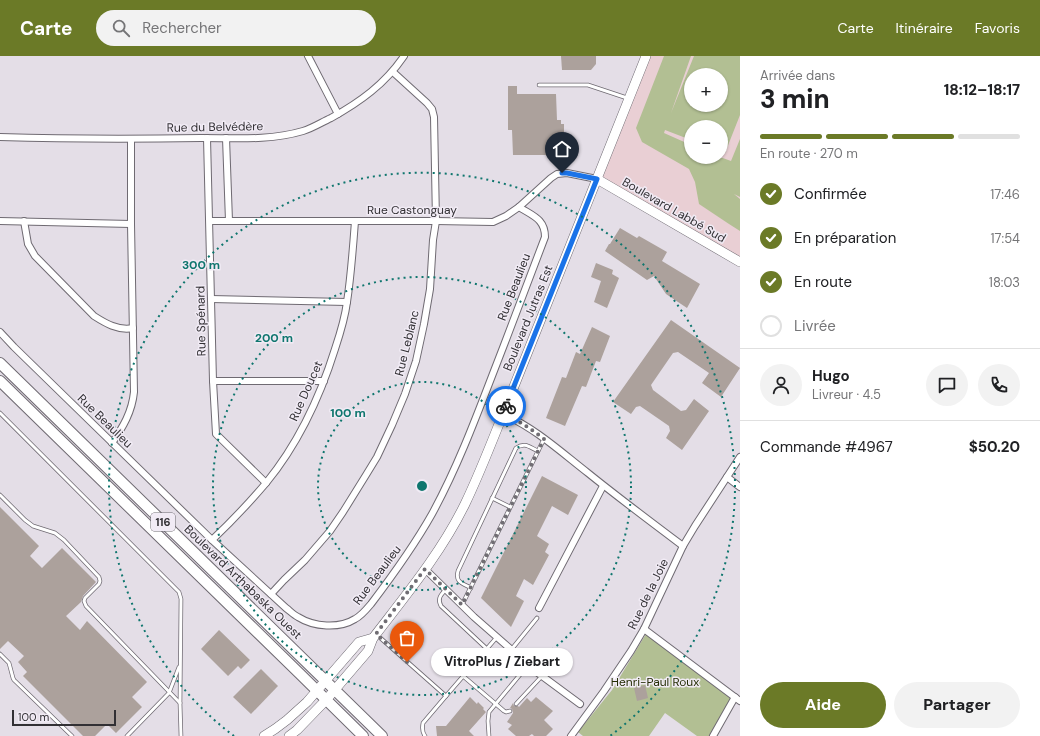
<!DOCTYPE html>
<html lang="fr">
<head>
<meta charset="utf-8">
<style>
	:root { --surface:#fff; --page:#f2f2f2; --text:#202124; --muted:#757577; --line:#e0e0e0; --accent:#6b7a27 }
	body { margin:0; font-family:"DM Sans",sans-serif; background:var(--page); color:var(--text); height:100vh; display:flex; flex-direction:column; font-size:15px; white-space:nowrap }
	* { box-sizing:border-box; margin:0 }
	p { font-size:13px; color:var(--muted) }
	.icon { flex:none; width:22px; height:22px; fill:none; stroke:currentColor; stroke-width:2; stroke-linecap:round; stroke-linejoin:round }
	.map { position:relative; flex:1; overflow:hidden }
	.side { display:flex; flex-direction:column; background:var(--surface); width:300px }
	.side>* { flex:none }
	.tools { position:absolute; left:684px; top:12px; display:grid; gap:8px }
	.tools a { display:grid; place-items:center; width:44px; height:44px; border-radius:50%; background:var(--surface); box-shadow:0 1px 3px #0004; font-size:20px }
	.scale { position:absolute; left:12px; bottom:10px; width:104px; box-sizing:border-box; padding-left:4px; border:2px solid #323034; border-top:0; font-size:11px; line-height:14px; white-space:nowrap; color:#323034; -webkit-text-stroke:3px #f1ebf5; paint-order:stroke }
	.pin { position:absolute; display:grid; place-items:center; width:34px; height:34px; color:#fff; margin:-41px -17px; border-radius:50% 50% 50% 0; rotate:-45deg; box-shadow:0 0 4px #0007 }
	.pin .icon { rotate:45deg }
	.courier { position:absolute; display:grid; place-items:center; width:40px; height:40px; margin:-20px; border:3px solid #1a73e8; border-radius:50%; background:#fff; color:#222; box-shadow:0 1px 5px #0007 }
	.bubble { position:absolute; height:28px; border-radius:14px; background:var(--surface); box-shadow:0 1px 3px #0004; font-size:13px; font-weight:800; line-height:28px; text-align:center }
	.headline em { font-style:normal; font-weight:800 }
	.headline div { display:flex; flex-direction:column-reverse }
	.headline { display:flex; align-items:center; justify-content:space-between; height:68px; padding:0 20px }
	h1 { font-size:26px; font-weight:800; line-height:30px }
	.bar { display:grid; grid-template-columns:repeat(4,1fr); gap:6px 4px; align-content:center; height:48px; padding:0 20px }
	.bar i { height:5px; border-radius:3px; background:var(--line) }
	.bar .active { background:var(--accent) }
	.bar p { grid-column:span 4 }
	.line { display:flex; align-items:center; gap:10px; padding:0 20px; border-top:1px solid var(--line) }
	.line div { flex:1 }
	.round { display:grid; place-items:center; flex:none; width:42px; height:42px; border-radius:21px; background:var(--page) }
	ol { padding:0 20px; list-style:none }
	li { display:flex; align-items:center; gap:12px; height:44px }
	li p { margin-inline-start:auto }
	li .icon { padding:4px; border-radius:50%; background:var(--accent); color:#fff; stroke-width:4 }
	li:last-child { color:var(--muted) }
	li i { width:22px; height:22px; border:2px solid var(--line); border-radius:50% }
	.button { display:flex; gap:8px; margin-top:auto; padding:8px 20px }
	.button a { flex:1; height:46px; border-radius:24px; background:var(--accent); color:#fff; font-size:16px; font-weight:800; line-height:46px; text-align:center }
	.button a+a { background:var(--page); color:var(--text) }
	header { display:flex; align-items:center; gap:24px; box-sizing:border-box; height:56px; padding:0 20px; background:var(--accent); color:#fff }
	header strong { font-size:19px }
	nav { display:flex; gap:22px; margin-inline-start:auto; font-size:14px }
	.search { width:280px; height:36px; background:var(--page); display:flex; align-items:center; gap:10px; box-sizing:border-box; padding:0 14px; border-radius:22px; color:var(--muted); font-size:15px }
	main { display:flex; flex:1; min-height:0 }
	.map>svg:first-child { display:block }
	.education { fill:#e9cfd4; fill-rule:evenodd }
	.green { fill:#b2bf93; fill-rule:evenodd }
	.building { fill:#aca19c }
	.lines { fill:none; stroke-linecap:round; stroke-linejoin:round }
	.service-casing { stroke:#6f6a72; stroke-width:4.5 }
	.minor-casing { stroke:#6f6a72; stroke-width:8 }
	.secondary-casing { stroke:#6f6a72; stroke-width:10 }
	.primary-casing { stroke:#6f6a72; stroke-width:12 }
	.service { stroke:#fff; stroke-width:3 }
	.minor { stroke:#fff; stroke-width:6 }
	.secondary { stroke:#fff; stroke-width:9 }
	.primary { stroke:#fff; stroke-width:10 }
	.done { stroke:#706d73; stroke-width:4; stroke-dasharray:0 7.2 }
	.route { stroke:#1a73e8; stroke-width:5 }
	.ring { fill:none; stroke:#0f766e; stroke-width:2; stroke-dasharray:2 4 }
	.labels { text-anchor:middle; stroke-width:3; stroke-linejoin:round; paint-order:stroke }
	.shield { fill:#f1ebf5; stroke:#6b686e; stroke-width:1 }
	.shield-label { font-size:11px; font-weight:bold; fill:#323034 }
	.street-label { font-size:12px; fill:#323034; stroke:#f1ebf5 }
	.park-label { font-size:12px; fill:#252e05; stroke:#f1ebf5 }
	.centre { fill:#0f766e; stroke:#f1ebf5; stroke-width:2 }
	.ring-label { font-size:12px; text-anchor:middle; font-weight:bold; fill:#0f766e; stroke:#f1ebf5; stroke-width:3; stroke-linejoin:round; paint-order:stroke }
</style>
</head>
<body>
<header>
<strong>Carte</strong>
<div class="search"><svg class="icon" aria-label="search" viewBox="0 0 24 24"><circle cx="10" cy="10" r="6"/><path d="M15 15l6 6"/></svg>Rechercher</div>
<nav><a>Carte</a><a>Itinéraire</a><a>Favoris</a></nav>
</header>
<main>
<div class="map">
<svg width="740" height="680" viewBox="0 0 740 680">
	<rect width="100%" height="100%" fill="#e4dee7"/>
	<!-- education -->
	<path class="education" d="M646 0H740V206L597 123ZM691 19H721V49H691ZM691 71H721V101H691Z"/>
	<!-- green -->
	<g class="green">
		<path d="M664 0H691L671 57 694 0H740V59L725 97 721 96V71H691V84L665 74 664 77 691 89V101H720L731 105 740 83V141L734 138 740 143V175L729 168 699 148 695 126 689 113 642 86 636 72ZM691 19H721V49H691Z"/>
		<path d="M646 578 731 642 709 680H697L665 657 649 680H583L578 676 612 634Z"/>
	</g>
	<!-- building -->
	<g class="building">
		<path d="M561 0H596V8L591 14H562Z"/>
		<path d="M508 30H517V38H556L557 64H561V68H564V80H562V85H558V99H513L512 74H508Z"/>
		<path d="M620 172 637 182 639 180 667 196 662 205 700 228 687 252 666 238 654 220 647 224 605 195 609 188H610Z"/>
		<path d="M596 207 613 214 612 218 619 222 607 252 594 246 601 225 591 221Z"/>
		<path d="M671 264 740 312 721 341 702 327 709 317 678 296 673 297 651 329 653 334 681 355 686 354 694 343 709 355 682 394 666 382 670 375 669 370 640 350 636 351 631 358 613 346Z"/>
		<path d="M592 271 610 280 600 306 596 305 586 331 582 330 565 370 546 362 562 321 566 322 576 296 580 298Z"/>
		<path d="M542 420 578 439 568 459 552 450 537 480 549 488 545 496 549 499 533 529 524 523 516 540 524 545 511 571 481 542Z"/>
		<path d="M0 451 39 490 30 500 42 512 62 492 96 526 83 540 81 546 66 560 80 574 87 565 147 626 132 641 142 651 116 677 107 668 95 680H83L23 620 27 616 18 606 24 600 8 585 0 593Z"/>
		<path d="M219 574 250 604 241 613 238 610 228 620 201 593Z"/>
		<path d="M261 613 278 630 251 658 233 641Z"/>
		<path d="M645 629 648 642 637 645 634 632Z"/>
		<path d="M470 641 477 648 478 646 484 652 483 653 486 656 469 675 474 680H437L436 670H446Z"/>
		<path d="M536 641 553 655 544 664 553 673 546 680H534L532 678 529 680H516L508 673 512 669 507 666 513 657 512 653 510 652 513 647 514 650H518L519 651 527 642 531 646Z"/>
	</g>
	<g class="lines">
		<!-- service casing -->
		<g class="service-casing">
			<g id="service">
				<path d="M539 29H588L627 42"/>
				<path d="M0 357 179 536 181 543 180 647 181 680"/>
				<path d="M0 439 25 464 33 470 55 477 64 484 99 521 100 525 99 528 85 542 84 545 86 550 180 647"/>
				<path d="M492 442 510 451"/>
				<path d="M471 532C462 527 455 526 458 515L516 392C525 386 529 391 538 395"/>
				<path d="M446 533C441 539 437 542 441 550L487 593"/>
				<path d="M462 549 544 383"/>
				<path d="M377 579 446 640 497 581"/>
				<path d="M511 594 537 562"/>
				<path d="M0 598 9 607 13 622 14 624 72 680"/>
				<path d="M463 620 504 655 506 656 510 655"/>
				<path d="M516 648 542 620"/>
				<path d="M127 680 169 637 179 611"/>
				<path d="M425 680C422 676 422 672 423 667L446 640"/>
				<path d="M489 680 488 665 489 656 528 609"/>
			</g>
		</g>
		<!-- minor casing -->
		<g class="minor-casing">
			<g id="minor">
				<path d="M308 0 338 58"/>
				<path d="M0 81C67 83 134 83 201 82 235 82 269 85 303 75 313 72 322 66 331 62 360 46 385 28 404 0"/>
				<path d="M207 82 213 325 216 378 266 427"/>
				<path d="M226 82 229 165"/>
				<path d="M0 165 131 168"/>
				<path d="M24 165 28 188 35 200 94 260C105 267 118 275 133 272"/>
				<path d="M210 165H436L493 166 506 160 519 151 551 122 557 118 567 117 597 123"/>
				<path d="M211 243 347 246"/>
				<path d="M0 276 14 291 212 484 286 552C290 555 294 559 298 561 314 571 339 573 355 563 361 560 366 554 371 548 393 519 414 490 432 458 456 414 474 367 492 320 510 274 527 228 545 181 545 163 533 160 519 151"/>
				<path d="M213 325H324"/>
				<path d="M503 358C535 372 561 396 588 417 619 442 651 466 683 490"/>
				<path d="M112 387C123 371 132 356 134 336L131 168V84"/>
				<path d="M727 421 740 431"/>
				<path d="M212 484C231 466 249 447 266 427 298 388 320 341 335 293 340 278 345 262 347 246 351 220 353 192 355 165"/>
				<path d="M425 513 474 561 538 617 580 648"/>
				<path d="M271 538 284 524 305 504 330 475 343 456 366 419 377 401 392 369 405 338 416 305 424 268 430 233 433 184 436 165 434 61 432 53 427 47 393 16"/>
				<path d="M539 552 603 430"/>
				<path d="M644 573 740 645"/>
				<path d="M571 680 604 635 631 595 644 573 683 490 695 470 740 401"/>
				<path d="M713 680 735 641"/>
			</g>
		</g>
		<!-- secondary casing -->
		<g class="secondary-casing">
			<g id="secondary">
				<path d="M597 123 740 206"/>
				<path d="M264 680 275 673 287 664 307 646 359 586 373 582"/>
				<path d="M289 680 297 674 326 644 368 595 373 582C406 539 441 497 465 448 479 419 491 388 503 358L646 0"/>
			</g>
		</g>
		<!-- primary casing -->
		<g class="primary-casing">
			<g id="primary">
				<path d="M0 307 382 680"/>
				<path d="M0 325 299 617 363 680"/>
			</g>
		</g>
		<!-- service -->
		<use href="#service" class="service"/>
		<!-- minor -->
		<use href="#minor" class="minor"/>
		<!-- secondary -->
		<use href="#secondary" class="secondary"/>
		<!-- primary -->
		<use href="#primary" class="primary"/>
	</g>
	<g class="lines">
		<!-- done -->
		<path class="done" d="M407 606 376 578 425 513 462 549 544 383C531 373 518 364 503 358L506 350"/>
		<!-- route -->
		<path class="route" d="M506 350 597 123 567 117H562"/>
	</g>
	<!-- distance rings -->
	<g class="ring">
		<circle cx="422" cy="430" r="104"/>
		<circle cx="422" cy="430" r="209"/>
		<path d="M234 680A313 313 0 1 1 610 680"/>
	</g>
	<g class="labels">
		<!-- shield labels -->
		<rect class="shield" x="151" y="457" width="24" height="18" rx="3"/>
		<g class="shield-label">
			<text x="163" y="470">116</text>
		</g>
		<!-- street labels -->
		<g class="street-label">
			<text transform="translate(215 71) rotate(-1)" y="4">Rue du Belvédère</text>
			<text x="412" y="158">Rue Castonguay</text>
			<text transform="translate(674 154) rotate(30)" y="4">Boulevard Labbé Sud</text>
			<text transform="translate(514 231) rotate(-69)" y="4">Rue Beaulieu</text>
			<text transform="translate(528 262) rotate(-68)" y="4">Boulevard Jutras Est</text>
			<text transform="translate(201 265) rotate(-91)" y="4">Rue Spénard</text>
			<text transform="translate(407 287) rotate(-76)" y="4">Rue Leblanc</text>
			<text transform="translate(306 335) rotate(-66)" y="4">Rue Doucet</text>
			<text transform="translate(105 365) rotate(44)" y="4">Rue Beaulieu</text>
			<text transform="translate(377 519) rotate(-53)" y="4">Rue Beaulieu</text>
			<text transform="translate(243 526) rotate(44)" y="4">Boulevard Arthabaska Ouest</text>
			<text transform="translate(648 538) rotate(-64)" y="4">Rue de la Joie</text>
		</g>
		<!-- park labels -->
		<g class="park-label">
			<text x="655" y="630">Henri-Paul Roux</text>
		</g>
	</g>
	<circle cx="422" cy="430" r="6" class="centre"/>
	<g class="ring-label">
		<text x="201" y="213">300 m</text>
		<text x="274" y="286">200 m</text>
		<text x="348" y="361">100 m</text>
	</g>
</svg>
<div class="tools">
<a>+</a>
<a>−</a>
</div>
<div class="scale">100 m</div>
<div class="pin" style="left:407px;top:606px;background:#ea580c"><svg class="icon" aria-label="bag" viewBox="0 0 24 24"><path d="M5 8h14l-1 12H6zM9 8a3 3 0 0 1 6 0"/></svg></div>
<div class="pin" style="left:562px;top:117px;background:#1f2937"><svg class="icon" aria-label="home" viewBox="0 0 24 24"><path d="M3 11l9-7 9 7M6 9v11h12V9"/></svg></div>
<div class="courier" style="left:506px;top:350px"><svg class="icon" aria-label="bike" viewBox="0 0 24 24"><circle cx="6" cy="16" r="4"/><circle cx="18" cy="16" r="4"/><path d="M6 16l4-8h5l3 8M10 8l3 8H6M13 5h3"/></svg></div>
<div class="bubble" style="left:431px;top:592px;width:142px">VitroPlus / Ziebart</div>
</div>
<section class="side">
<div class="headline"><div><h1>3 min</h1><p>Arrivée dans</p></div><em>18:12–18:17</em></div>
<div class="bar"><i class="active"></i><i class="active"></i><i class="active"></i><i></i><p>En route · 270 m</p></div>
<ol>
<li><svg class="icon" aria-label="check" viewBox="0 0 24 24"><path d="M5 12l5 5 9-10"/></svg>Confirmée<p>17:46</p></li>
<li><svg class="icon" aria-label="check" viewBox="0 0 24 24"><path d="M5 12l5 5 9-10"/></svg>En préparation<p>17:54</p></li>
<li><svg class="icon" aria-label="check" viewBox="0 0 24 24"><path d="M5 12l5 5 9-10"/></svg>En route<p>18:03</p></li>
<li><i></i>Livrée</li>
</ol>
<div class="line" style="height:72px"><a class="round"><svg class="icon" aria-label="person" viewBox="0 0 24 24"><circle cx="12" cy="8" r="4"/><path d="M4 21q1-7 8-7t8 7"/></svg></a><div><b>Hugo</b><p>Livreur · 4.5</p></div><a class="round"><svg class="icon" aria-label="chat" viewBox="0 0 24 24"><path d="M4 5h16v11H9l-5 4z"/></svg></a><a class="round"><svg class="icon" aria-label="phone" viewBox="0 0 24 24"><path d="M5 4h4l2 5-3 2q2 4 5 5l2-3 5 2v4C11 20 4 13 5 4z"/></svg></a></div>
<div class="line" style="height:52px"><div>Commande #4967</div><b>$50.20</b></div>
<div class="button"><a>Aide</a><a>Partager</a></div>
</section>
</main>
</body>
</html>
